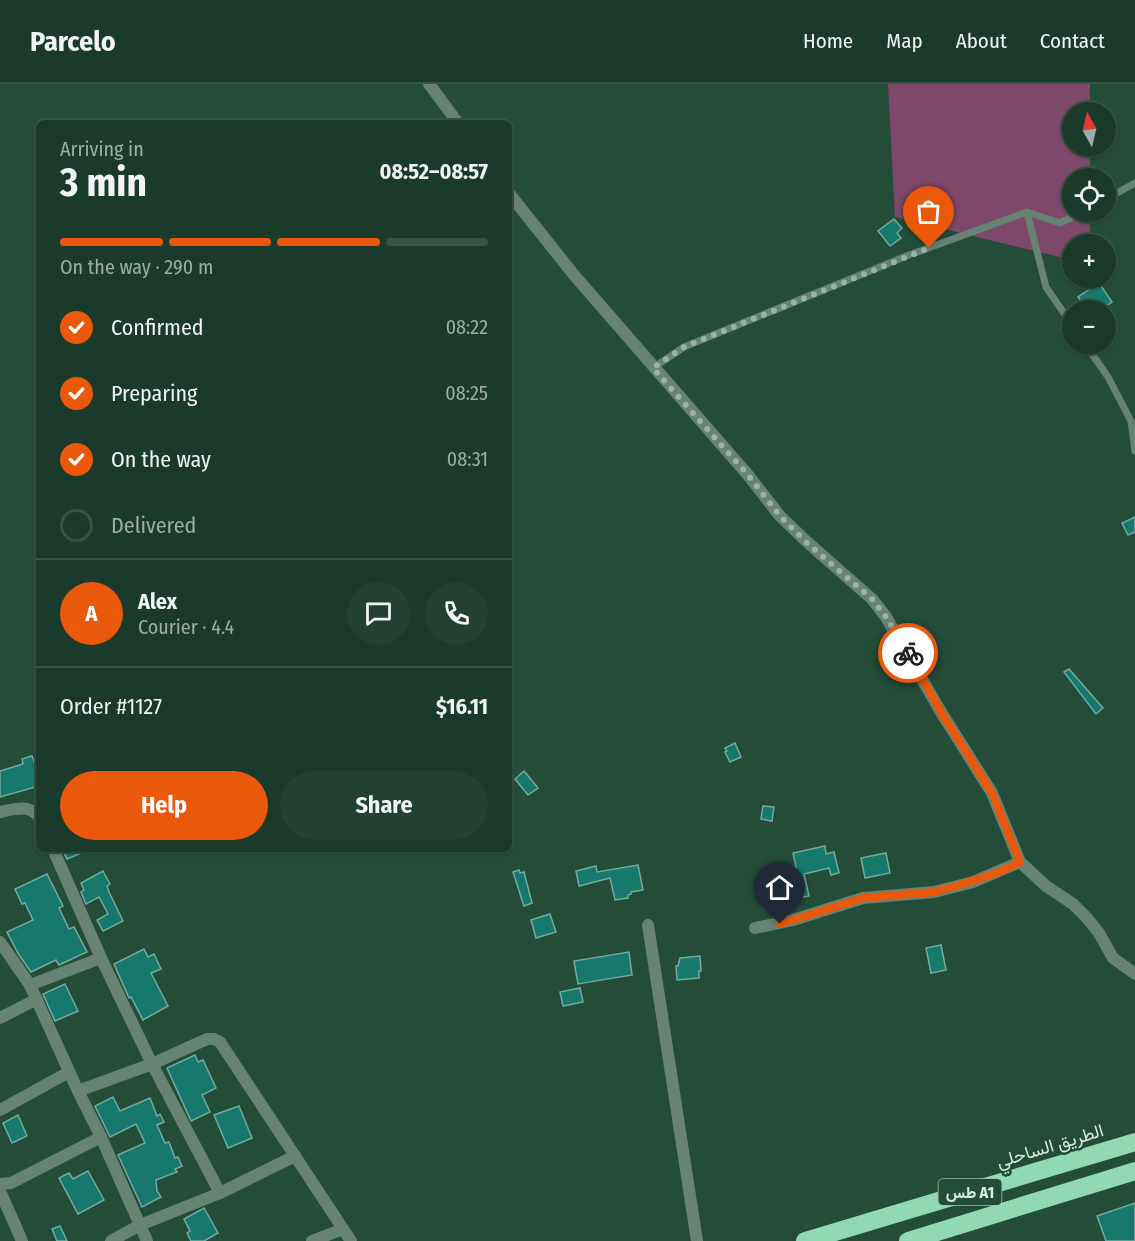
<!DOCTYPE html>
<html lang="en">
<head>
<meta charset="utf-8">
<style>
	:root { --surface:#1a3a2b; --page:#234133; --text:#f1f3f6; --muted:#9fada9; --line:#385447; --accent:#ea580c }
	body { margin:0; font-family:"Fira Sans Condensed",Vazirmatn,sans-serif; background:var(--page); color:var(--text); height:100vh; display:flex; flex-direction:column; font-size:22px; white-space:nowrap }
	* { box-sizing:border-box; margin:0 }
	p { font-size:20px; color:var(--muted) }
	.icon { flex:none; width:33px; height:33px; fill:none; stroke:currentColor; stroke-width:2; stroke-linecap:round; stroke-linejoin:round }
	.map { position:relative; flex:1; overflow:hidden }
	.details { position:absolute; left:36px; top:36px; width:476px; height:732px; display:flex; flex-direction:column; background:var(--surface); border-radius:9px; box-shadow:0 2px 4px #0004,0 0 0 2px var(--line) }
	.details>* { flex:none }
	.needle { width:39px; rotate:352deg }
	.controls { position:absolute; left:1062px; top:18px; display:grid; gap:12px }
	.controls a { display:grid; place-items:center; width:54px; height:54px; border-radius:50%; background:var(--surface); box-shadow:0 2px 4px #0004,0 0 0 2px var(--line); font-size:30px }
	.pin { position:absolute; display:grid; place-items:center; width:51px; height:51px; color:#fff; margin:-62px -26px; border-radius:50% 50% 50% 0; rotate:-45deg; box-shadow:0 0 6px #0007 }
	.pin .icon { rotate:45deg }
	.courier { position:absolute; display:grid; place-items:center; width:60px; height:60px; margin:-30px; border:4px solid #ea580c; border-radius:50%; background:#fff; color:#222; box-shadow:0 2px 8px #0007 }
	.summary em { font-style:normal; font-weight:700 }
	.summary div { display:flex; flex-direction:column-reverse }
	.summary { display:flex; align-items:center; justify-content:space-between; height:102px; padding:0 24px }
	h1 { font-size:39px; font-weight:700; line-height:45px }
	.bar { display:grid; grid-template-columns:repeat(4,1fr); gap:9px 6px; align-content:center; height:72px; padding:0 24px }
	.bar i { height:8px; border-radius:4px; background:var(--line) }
	.bar .selected { background:var(--accent) }
	.bar p { grid-column:span 4 }
	.line { display:flex; align-items:center; gap:15px; padding:0 24px; border-top:2px solid var(--line) }
	.line div { flex:1 }
	.round { display:grid; place-items:center; flex:none; width:63px; height:63px; border-radius:32px; background:var(--page) }
	ol { padding:0 24px; list-style:none }
	li { display:flex; align-items:center; gap:18px; height:66px }
	li p { margin-inline-start:auto }
	li .icon { padding:6px; border-radius:50%; background:var(--accent); color:#fff; stroke-width:4 }
	li:last-child { color:var(--muted) }
	li i { width:33px; height:33px; border:3px solid var(--line); border-radius:50% }
	.action { display:flex; gap:12px; margin-top:auto; padding:12px 24px }
	.action a { flex:1; height:69px; border-radius:36px; background:var(--accent); color:#fff; font-size:24px; font-weight:700; line-height:69px; text-align:center }
	.action a+a { background:var(--page); color:var(--text) }
	header { display:flex; align-items:center; gap:36px; box-sizing:border-box; height:84px; padding:0 30px; background:var(--surface); border-bottom:2px solid var(--line) }
	header strong { font-size:28px }
	nav { display:flex; gap:33px; margin-inline-start:auto; font-size:21px }
	.map>svg:first-child { display:block }
	.green { fill:#7e486b }
	.building { fill:#16796c; stroke:#75aaa0; stroke-width:1.5 }
	.lines { fill:none; stroke-linecap:round; stroke-linejoin:round }
	.lane { stroke:#678374; stroke-width:7 }
	.street { stroke:#678374; stroke-width:12 }
	.highway { stroke:#91d8b4; stroke-width:18 }
	.done { stroke:#97b4a6; stroke-width:6; stroke-dasharray:0 10.8 }
	.route { stroke:#ea580c; stroke-width:8 }
	.labels { text-anchor:middle; stroke-width:5; stroke-linejoin:round; paint-order:stroke }
	.shield { fill:#234d39; stroke:#a0bcae; stroke-width:1.5 }
	.shield-label { font-size:16px; font-weight:bold; fill:#d6ece0 }
	.street-label { font-size:18px; fill:#d6ece0; stroke:#234d39 }
</style>
</head>
<body>
<header>
<strong>Parcelo</strong>
<nav><a>Home</a><a>Map</a><a>About</a><a>Contact</a></nav>
</header>
<div class="map">
<svg width="1135" height="1157" viewBox="0 0 1135 1157">
	<rect width="100%" height="100%" fill="#234d39"/>
	<!-- green -->
	<path class="green" d="M888 0H1090V28H1072V62H1090V94H1072V128H1090V160H1072V176L895 133Z"/>
	<!-- building -->
	<g class="building">
		<path d="M894 135 902 144 897 149 901 154 890 162 878 147Z"/>
		<path d="M1099 199 1112 218 1100 226H1088L1078 213Z"/>
		<path d="M1135 433V448L1128 451 1122 439Z"/>
		<path d="M1069 585 1103 624 1096 630 1064 588Z"/>
		<path d="M735 659 741 673 730 678 725 668 727 667 725 664Z"/>
		<path d="M32 672 39 690V702L0 713V687L23 680 22 675Z"/>
		<path d="M524 687 538 704 528 711 515 695Z"/>
		<path d="M763 722 774 723 772 737 761 735Z"/>
		<path d="M825 762 826 770 834 768 839 789 831 791 829 784 804 790 809 812 768 821 763 800 784 796 782 786 796 783 793 769Z"/>
		<path d="M62 765H91L67 775Z"/>
		<path d="M886 769 890 789 865 794 861 774Z"/>
		<path d="M638 781 643 806 631 808V810L628 811V814L615 816 610 794 579 802 576 787 596 782 597 788Z"/>
		<path d="M519 786 520 789 524 788 532 819 524 822 513 788Z"/>
		<path d="M103 787 110 800 107 802 109 808 123 837 103 847 97 836 108 830 99 813 86 820 81 808 84 806 81 799Z"/>
		<path d="M47 790 63 822 59 824 69 845 74 843 87 868 59 881 56 876 31 888 19 871 7 848 33 836 25 819 22 820 15 805Z"/>
		<path d="M550 830 556 848 536 854 531 836Z"/>
		<path d="M941 861 946 886 931 889 926 864Z"/>
		<path d="M144 865 148 873 154 870 161 885 151 889 168 922 143 936 131 913 129 914 114 880Z"/>
		<path d="M629 868 632 891 578 900 574 877Z"/>
		<path d="M700 872 701 887H699V894L677 896 676 882H678L680 874Z"/>
		<path d="M65 900 78 927 55 937 43 910Z"/>
		<path d="M580 904 583 918 563 922 560 908Z"/>
		<path d="M195 971 198 978 203 976 216 1004 202 1011 210 1028 191 1037 167 984Z"/>
		<path d="M113 1013 120 1027 150 1014 157 1032 160 1030 164 1038 157 1041 165 1059 169 1058 175 1074 178 1073 182 1082 175 1085 177 1088 156 1096 157 1107 161 1113 142 1123 118 1071 145 1059 136 1040 110 1053 95 1022Z"/>
		<path d="M239 1022 252 1054 228 1064 214 1031Z"/>
		<path d="M18 1031 27 1052 12 1059 3 1039Z"/>
		<path d="M88 1087 104 1116 78 1130 59 1094 69 1089 73 1095Z"/>
		<path d="M1135 1119V1157H1106L1097 1132Z"/>
		<path d="M204 1124 218 1149 204 1157H191L187 1149 190 1147 184 1135Z"/>
		<path d="M60 1142 67 1157H57L52 1145Z"/>
	</g>
	<g class="lines">
		<!-- lane -->
		<g class="lane">
			<path d="M1106 115 1135 99"/>
			<path d="M1027 128 1046 203 1072 241"/>
			<path d="M1085 260 1108 293 1131 337 1135 367"/>
			<path d="M653 284 684 263 909 171 1027 128 1060 139 1082 128"/>
		</g>
		<!-- street -->
		<g class="street">
			<path d="M429 0 458 39"/>
			<path d="M508 108 574 191 748 391 780 432 806 457 872 515 886 533 941 628 992 709 1020 778 1046 802 1073 820 1087 834 1099 849 1113 874 1135 890"/>
			<path d="M0 728C15 725 29 720 39 733"/>
			<path d="M53 765 101 874 152 980 220 1109"/>
			<path d="M648 841 697 1157"/>
			<path d="M755 844 793 836 863 814 934 808 973 798 1020 778"/>
			<path d="M0 858 30 901 78 1007 101 1053 147 1157"/>
			<path d="M30 901 101 874"/>
			<path d="M0 934 37 915"/>
			<path d="M78 1007 152 980 207 955H214L220 958 351 1157"/>
			<path d="M0 1026 69 988"/>
			<path d="M0 1100 11 1099 101 1053"/>
			<path d="M0 1107 22 1157"/>
			<path d="M111 1157 140 1141 220 1109 295 1072"/>
			<path d="M312 1157 343 1145"/>
		</g>
		<!-- highway -->
		<g class="highway">
			<path d="M805 1157 1135 1058"/>
			<path d="M908 1157 1135 1087"/>
		</g>
	</g>
	<g class="lines">
		<!-- done -->
		<path class="done" d="M908 569 886 533 872 515 806 458 780 432 748 391 653 284 684 263 929 164"/>
		<!-- route -->
		<path class="route" d="M780 840 863 814 934 808 956 802 997 789 1020 778 992 709 941 628 908 569"/>
	</g>
	<g class="labels">
		<!-- shield labels -->
		<rect class="shield" x="938.5" y="1095" width="63" height="26" rx="4.5"/>
		<g class="shield-label">
			<text x="970" y="1114">طس A1</text>
		</g>
		<!-- street labels -->
		<g class="street-label">
			<text transform="translate(1050 1062) rotate(-17)" y="6">الطريق الساحلي</text>
		</g>
	</g>
</svg>
<div class="controls">
<a><svg class="needle" viewBox="-14 -14 28 28"><path d="M0-13l5 13h-10z" fill="#e53935"/><path d="M0 13l5-13h-10z" fill="#9fada9"/></svg></a>
<a><svg class="icon" aria-label="locate" viewBox="0 0 24 24"><circle cx="12" cy="12" r="6"/><path d="M12 2v4M12 18v4M2 12h4M18 12h4"/></svg></a>
<a>+</a>
<a>−</a>
</div>
<div class="pin" style="left:929px;top:164px;background:#ea580c"><svg class="icon" aria-label="bag" viewBox="0 0 24 24"><path d="M5 8h14l-1 12H6zM9 8a3 3 0 0 1 6 0"/></svg></div>
<div class="pin" style="left:780px;top:840px;background:#1f2937"><svg class="icon" aria-label="home" viewBox="0 0 24 24"><path d="M3 11l9-7 9 7M6 9v11h12V9"/></svg></div>
<div class="courier" style="left:908px;top:569px"><svg class="icon" aria-label="bike" viewBox="0 0 24 24"><circle cx="6" cy="16" r="4"/><circle cx="18" cy="16" r="4"/><path d="M6 16l4-8h5l3 8M10 8l3 8H6M13 5h3"/></svg></div>
<section class="details">
<div class="summary"><div><h1>3 min</h1><p>Arriving in</p></div><em>08:52–08:57</em></div>
<div class="bar"><i class="selected"></i><i class="selected"></i><i class="selected"></i><i></i><p>On the way · 290 m</p></div>
<ol>
<li><svg class="icon" aria-label="check" viewBox="0 0 24 24"><path d="M5 12l5 5 9-10"/></svg>Confirmed<p>08:22</p></li>
<li><svg class="icon" aria-label="check" viewBox="0 0 24 24"><path d="M5 12l5 5 9-10"/></svg>Preparing<p>08:25</p></li>
<li><svg class="icon" aria-label="check" viewBox="0 0 24 24"><path d="M5 12l5 5 9-10"/></svg>On the way<p>08:31</p></li>
<li><i></i>Delivered</li>
</ol>
<div class="line" style="height:108px"><b class="round" style="background:var(--accent);color:#fff">A</b><div><b>Alex</b><p>Courier · 4.4</p></div><a class="round"><svg class="icon" aria-label="chat" viewBox="0 0 24 24"><path d="M4 5h16v11H9l-5 4z"/></svg></a><a class="round"><svg class="icon" aria-label="phone" viewBox="0 0 24 24"><path d="M5 4h4l2 5-3 2q2 4 5 5l2-3 5 2v4C11 20 4 13 5 4z"/></svg></a></div>
<div class="line" style="height:78px"><div>Order #1127</div><b>$16.11</b></div>
<div class="action"><a>Help</a><a>Share</a></div>
</section>
</div>
</body>
</html>
